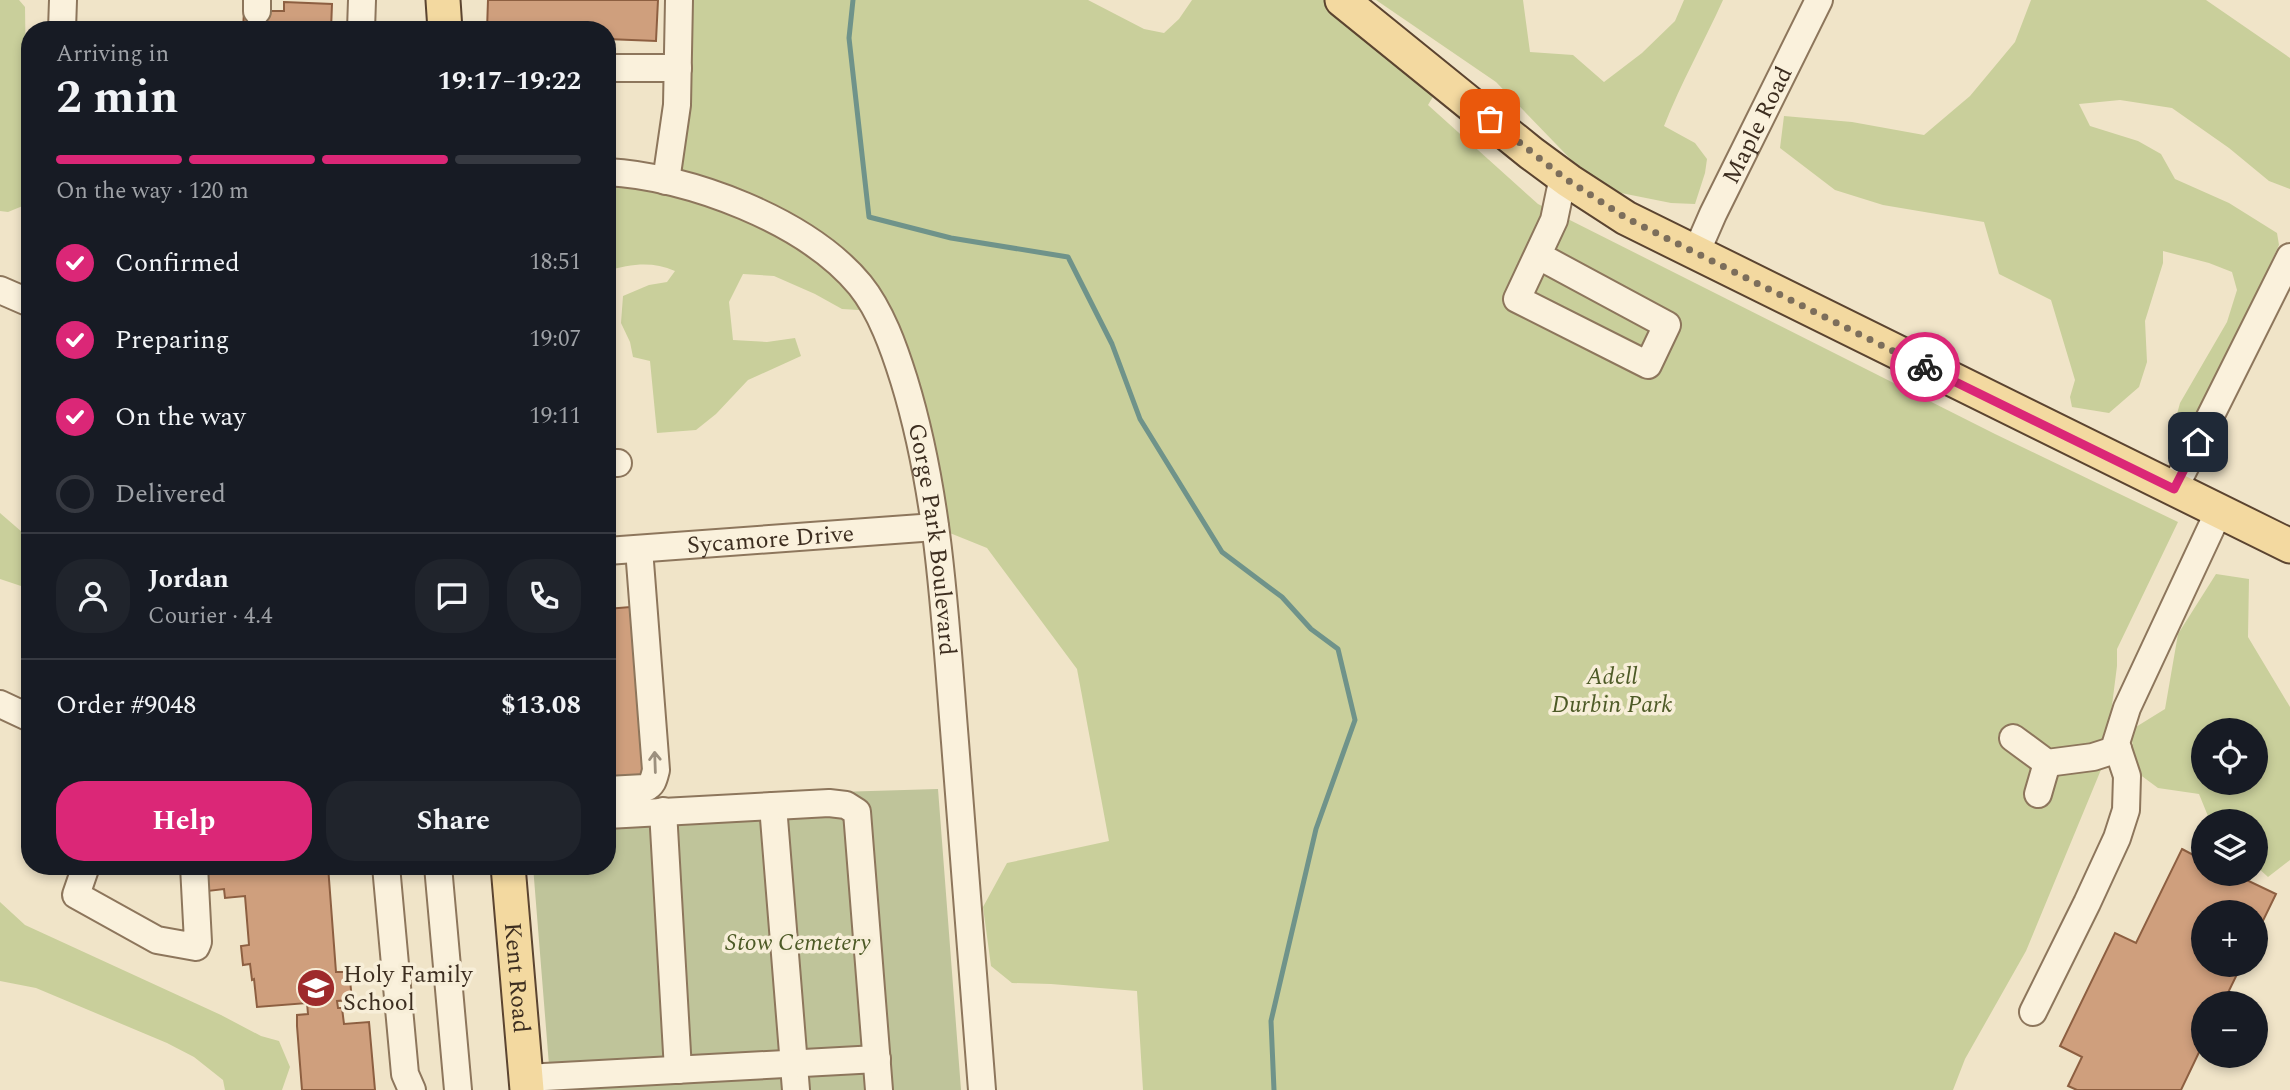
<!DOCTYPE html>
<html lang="en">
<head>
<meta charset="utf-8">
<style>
	:root { --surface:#171b24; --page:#20242c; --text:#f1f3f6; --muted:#9ea1a6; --line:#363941; --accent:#db2777 }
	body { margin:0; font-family:Spectral,serif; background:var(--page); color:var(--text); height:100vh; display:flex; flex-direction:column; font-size:26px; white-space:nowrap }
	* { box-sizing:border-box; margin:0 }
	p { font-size:23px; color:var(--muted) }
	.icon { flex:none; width:38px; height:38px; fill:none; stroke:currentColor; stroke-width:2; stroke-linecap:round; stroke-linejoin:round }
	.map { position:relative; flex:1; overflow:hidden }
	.details { position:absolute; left:21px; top:21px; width:595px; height:854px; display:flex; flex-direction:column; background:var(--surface); border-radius:28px; box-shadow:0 4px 10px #0003 }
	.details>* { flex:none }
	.tools { position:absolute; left:2191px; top:718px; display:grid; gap:14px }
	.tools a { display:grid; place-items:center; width:77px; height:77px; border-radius:50%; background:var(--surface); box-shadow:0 4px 10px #0003; font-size:35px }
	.pin { position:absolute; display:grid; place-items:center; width:60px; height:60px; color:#fff; margin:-30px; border-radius:14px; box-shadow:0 4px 10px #0006 }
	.courier { position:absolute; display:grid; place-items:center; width:70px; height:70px; margin:-35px; border:5px solid #db2777; border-radius:50%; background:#fff; color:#222; box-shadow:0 2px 9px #0007 }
	.head em { font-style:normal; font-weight:700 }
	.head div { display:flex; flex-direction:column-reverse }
	.head { display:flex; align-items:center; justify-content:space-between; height:119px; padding:0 35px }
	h1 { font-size:46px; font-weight:700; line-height:52px }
	.bar { display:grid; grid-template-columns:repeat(4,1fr); gap:10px 7px; align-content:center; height:84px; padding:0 35px }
	.bar i { height:9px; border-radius:5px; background:var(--line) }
	.bar .active { background:var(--accent) }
	.bar p { grid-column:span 4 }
	.line { display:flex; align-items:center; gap:18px; padding:0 35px; border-top:2px solid var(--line) }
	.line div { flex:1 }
	.round { display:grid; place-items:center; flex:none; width:74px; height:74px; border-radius:28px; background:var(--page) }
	ol { padding:0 35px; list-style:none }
	li { display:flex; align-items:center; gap:21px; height:77px }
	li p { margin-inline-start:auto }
	li .icon { padding:7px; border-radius:50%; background:var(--accent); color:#fff; stroke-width:4 }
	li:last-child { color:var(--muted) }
	li i { width:38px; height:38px; border:4px solid var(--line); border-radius:50% }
	.action { display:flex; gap:14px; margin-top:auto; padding:14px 35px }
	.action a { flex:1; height:80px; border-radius:28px; background:var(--accent); color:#fff; font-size:28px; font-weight:700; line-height:80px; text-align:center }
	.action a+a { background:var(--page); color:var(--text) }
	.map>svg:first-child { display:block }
	.green { fill:#c9cf9b; fill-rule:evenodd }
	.cemetery { fill:#bfc49a }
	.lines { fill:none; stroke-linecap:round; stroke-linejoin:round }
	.stream { stroke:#6f938a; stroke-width:5 }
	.building { fill:#cf9f7d; stroke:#8d5f41; stroke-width:2 }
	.minor-casing { stroke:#8d765c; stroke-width:30 }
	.major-casing { stroke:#5b4430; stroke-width:37 }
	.minor { stroke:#faf1dc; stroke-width:26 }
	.major { stroke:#f3d9a0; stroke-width:33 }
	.oneway { stroke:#9c907e }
	.done { stroke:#7c6e5b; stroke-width:7; stroke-dasharray:0 12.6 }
	.route { stroke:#db2777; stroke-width:9 }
	.labels { text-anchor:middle; stroke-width:7; stroke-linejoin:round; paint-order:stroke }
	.street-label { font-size:24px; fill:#3d2e20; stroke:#f7eed8 }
	.park-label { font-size:24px; font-style:italic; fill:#4d5a26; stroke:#f7eed8 }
	.poi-label { font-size:24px; fill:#3d2e20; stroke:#f7eed8; text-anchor:start }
</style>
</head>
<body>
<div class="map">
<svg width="2290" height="1090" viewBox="0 0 2290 1090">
	<rect width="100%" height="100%" fill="#f0e4c8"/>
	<!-- green -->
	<g class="green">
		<path d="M0 0H19L25 7 26 79 30 94V203L8 212 0 211Z"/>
		<path d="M676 0H1088L1144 29 1164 33 1179 19 1192 0H1342L1443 80 1428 105 1538 204 1995 434 2178 522 2117 649V666L2105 760 2026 951 1965 1059 1953 1090H1143L1137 991 1051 984 1012 983 991 966 983 907 1007 863 1109 841 1077 669 987 548 935 527 876 311 842 309 815 294 774 276 743 274 729 302 733 340 767 342 795 338 801 356 748 380 716 414 696 430 657 433 650 361 633 357 630 342 621 323 623 296 649 285 667 282 675 271C652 261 631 264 607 271V172L650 176 661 155Z"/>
		<path d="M1376 0H1523L1530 52 1573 55 1604 82 1642 53 1675 21 1684 0H1723C1704 42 1681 83 1664 126L1695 143 1707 159 1705 173 1695 204 1671 203 1621 193 1583 172 1496 82Z"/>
		<path d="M2031 0H2206L2290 58V189L2269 181 2229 148 2172 108 2120 100 2079 104 2090 126 2138 141 2161 154 2175 179 2229 203 2277 233 2279 245C2258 290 2238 334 2215 378 2207 395 2197 422 2180 432L2174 425 2180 403 2227 322 2237 290 2232 272 2209 263 2163 251V263L2145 321 2147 362 2139 387 2109 413 2072 407 2070 397 2075 380 2051 300 1999 274 1984 222 1883 205 1835 190 1780 148 1784 116 1852 122 1924 135 1970 96 2015 42Z"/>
		<path d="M0 513 30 539V589L0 579Z"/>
		<path d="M2216 574 2249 579 2248 637 2290 707V860L2268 877 2256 866V821H2210L2199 794 2158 788 2135 771 2131 730 2165 709 2178 634ZM2203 730H2256V782H2203Z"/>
		<path d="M0 902 25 925 221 1015 261 1036 279 1041 290 1067 282 1090H225L223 1080 194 1057 167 1043 36 988 0 981Z"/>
	</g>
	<!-- cemetery -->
	<path class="cemetery" d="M938 789 961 1090H551L533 866H607V799Z"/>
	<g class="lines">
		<!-- stream -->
		<path class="stream" d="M853 0 849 38 869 217 951 238 1068 257 1112 344 1140 419 1222 552 1282 597 1311 629 1338 649 1355 720 1316 829 1271 1021 1274 1090"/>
	</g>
	<!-- building -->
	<g class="building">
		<path d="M488 0H658L656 41 607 39V30H487Z"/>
		<path d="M284 2 332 4 331 30H243L244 11H284Z"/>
		<path d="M630 607 645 777 607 780V609Z"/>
		<path d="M2182 849 2203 860V873H2232L2276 894 2256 935V912H2203V964H2242L2223 1003H2203V1044L2181 1090H2077L2068 1086 2082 1057 2060 1046 2115 933 2136 943Z"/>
		<path d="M206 866H328L336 972H345L346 980H350L352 1000 337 1001 338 1008H342L344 1024 369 1022 375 1090H302L297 1026V1015L308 1014 307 1003 257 1007 254 979 252 980 250 964 243 965 241 946 249 945 245 896 225 898 224 889 208 891Z"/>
	</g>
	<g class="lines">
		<!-- minor casing -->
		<g class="minor-casing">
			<g id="minor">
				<path d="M257 0V11"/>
				<path d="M62 30 63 0"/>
				<path d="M361 30 362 0"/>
				<path d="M607 68H678"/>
				<path id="s1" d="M607 172C689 176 807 221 860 285 881 311 894 348 904 380 940 497 945 620 955 742 964 858 973 974 982 1090"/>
				<path d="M666 181 677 105 679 0"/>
				<path id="s2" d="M1696 253 1713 214 1819 0"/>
				<path d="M1539 256 1667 325 1648 365 1517 299 1554 220 1563 177"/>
				<path d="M0 290 30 303"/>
				<path d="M607 463H618"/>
				<path d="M2174 489 2290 257"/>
				<path id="s3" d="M607 551 935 527"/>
				<path d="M0 704 30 718"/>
				<path d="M2013 738 2047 763 2093 757 2118 749"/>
				<path d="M607 790 645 788C653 785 654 778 656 770L639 549"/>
				<path d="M2038 794 2047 763"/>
				<path d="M773 806 796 1090"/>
				<path d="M663 811 678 1070"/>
				<path d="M607 815 829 803 846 805 857 812 879 1090"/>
				<path d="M86 866 76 895 157 940 196 947 198 942 194 866"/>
				<path d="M386 866 405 1074 412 1090"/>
				<path d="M438 866 458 1090"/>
				<path d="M2033 1012 2087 903 2117 838 2126 810 2127 776 2116 743 2127 708 2219 511"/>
				<path d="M526 1078 877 1059"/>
			</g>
		</g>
		<!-- major casing -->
		<g class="major-casing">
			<g id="major">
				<path d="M443 0 445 30"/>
				<path d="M1342 0 1531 153 1569 181 1626 218 2290 546"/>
				<path id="s4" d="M508 866 527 1090"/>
			</g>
		</g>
		<!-- minor -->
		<use href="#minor" class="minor"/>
		<!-- major -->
		<use href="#major" class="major"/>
	</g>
	<!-- one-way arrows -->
	<defs><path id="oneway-shaft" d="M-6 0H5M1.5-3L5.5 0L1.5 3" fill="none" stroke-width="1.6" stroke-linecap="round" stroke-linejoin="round" transform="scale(1.75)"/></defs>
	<use class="oneway" href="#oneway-shaft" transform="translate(655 762) rotate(-92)"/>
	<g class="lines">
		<!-- done -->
		<path class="done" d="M1490 119 1563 177 1626 218 1925 367"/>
		<!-- route -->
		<path class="route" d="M1925 367 2174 489 2198 442"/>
	</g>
	<!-- icons -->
	<defs>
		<g id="school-disc" transform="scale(2.0125)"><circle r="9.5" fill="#9e2a2b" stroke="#f7eed8"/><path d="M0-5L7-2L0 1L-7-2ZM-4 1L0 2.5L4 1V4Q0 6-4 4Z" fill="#fff"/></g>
	</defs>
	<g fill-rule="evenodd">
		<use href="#school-disc" x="316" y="988"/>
	</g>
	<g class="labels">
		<!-- street labels -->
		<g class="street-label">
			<text dy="8" stroke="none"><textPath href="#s2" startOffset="142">Maple Road</textPath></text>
			<text dy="8" stroke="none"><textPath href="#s3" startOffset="164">Sycamore Drive</textPath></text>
			<text dy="8" stroke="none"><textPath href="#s1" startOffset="551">Gorge Park Boulevard</textPath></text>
			<text dy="8" stroke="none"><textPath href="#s4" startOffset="112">Kent Road</textPath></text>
		</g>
		<!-- park labels -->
		<g class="park-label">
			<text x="1612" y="684">Adell<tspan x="1612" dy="28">Durbin Park</tspan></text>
			<text x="798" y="950">Stow Cemetery</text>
		</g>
		<!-- poi labels -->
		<g class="poi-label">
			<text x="343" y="982">Holy Family<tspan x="343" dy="28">School</tspan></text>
		</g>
	</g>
</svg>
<div class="tools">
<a><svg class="icon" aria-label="locate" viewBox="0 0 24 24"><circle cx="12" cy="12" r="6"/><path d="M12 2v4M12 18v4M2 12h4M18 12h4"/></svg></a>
<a><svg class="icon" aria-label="layers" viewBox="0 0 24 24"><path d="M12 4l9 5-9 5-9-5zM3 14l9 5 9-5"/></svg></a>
<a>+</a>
<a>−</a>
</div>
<div class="pin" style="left:1490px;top:119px;background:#ea580c"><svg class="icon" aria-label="bag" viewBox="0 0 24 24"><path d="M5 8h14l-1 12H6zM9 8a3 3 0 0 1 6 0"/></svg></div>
<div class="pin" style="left:2198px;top:442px;background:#1f2937"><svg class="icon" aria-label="home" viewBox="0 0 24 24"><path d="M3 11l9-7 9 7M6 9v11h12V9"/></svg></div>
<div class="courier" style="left:1925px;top:367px"><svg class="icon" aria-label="bike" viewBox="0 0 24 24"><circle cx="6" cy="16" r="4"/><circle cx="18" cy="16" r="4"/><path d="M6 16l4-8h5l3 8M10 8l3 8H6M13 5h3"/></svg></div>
<section class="details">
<div class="head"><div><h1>2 min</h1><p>Arriving in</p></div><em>19:17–19:22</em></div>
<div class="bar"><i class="active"></i><i class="active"></i><i class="active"></i><i></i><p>On the way · 120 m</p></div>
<ol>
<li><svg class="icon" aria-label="check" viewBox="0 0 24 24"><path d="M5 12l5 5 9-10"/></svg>Confirmed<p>18:51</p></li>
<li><svg class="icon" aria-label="check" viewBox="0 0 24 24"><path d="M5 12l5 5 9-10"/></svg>Preparing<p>19:07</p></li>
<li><svg class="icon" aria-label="check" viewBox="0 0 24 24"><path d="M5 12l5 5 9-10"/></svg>On the way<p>19:11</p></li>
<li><i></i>Delivered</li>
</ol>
<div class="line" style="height:126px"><a class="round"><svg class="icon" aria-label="person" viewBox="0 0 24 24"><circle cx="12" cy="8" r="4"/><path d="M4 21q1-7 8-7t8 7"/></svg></a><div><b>Jordan</b><p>Courier · 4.4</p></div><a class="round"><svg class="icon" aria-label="chat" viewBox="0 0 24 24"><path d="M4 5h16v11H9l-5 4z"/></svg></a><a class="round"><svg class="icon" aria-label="phone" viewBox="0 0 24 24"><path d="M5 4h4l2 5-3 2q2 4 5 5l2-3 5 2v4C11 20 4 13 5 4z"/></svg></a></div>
<div class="line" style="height:91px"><div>Order #9048</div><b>$13.08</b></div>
<div class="action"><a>Help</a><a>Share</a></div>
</section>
</div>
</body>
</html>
